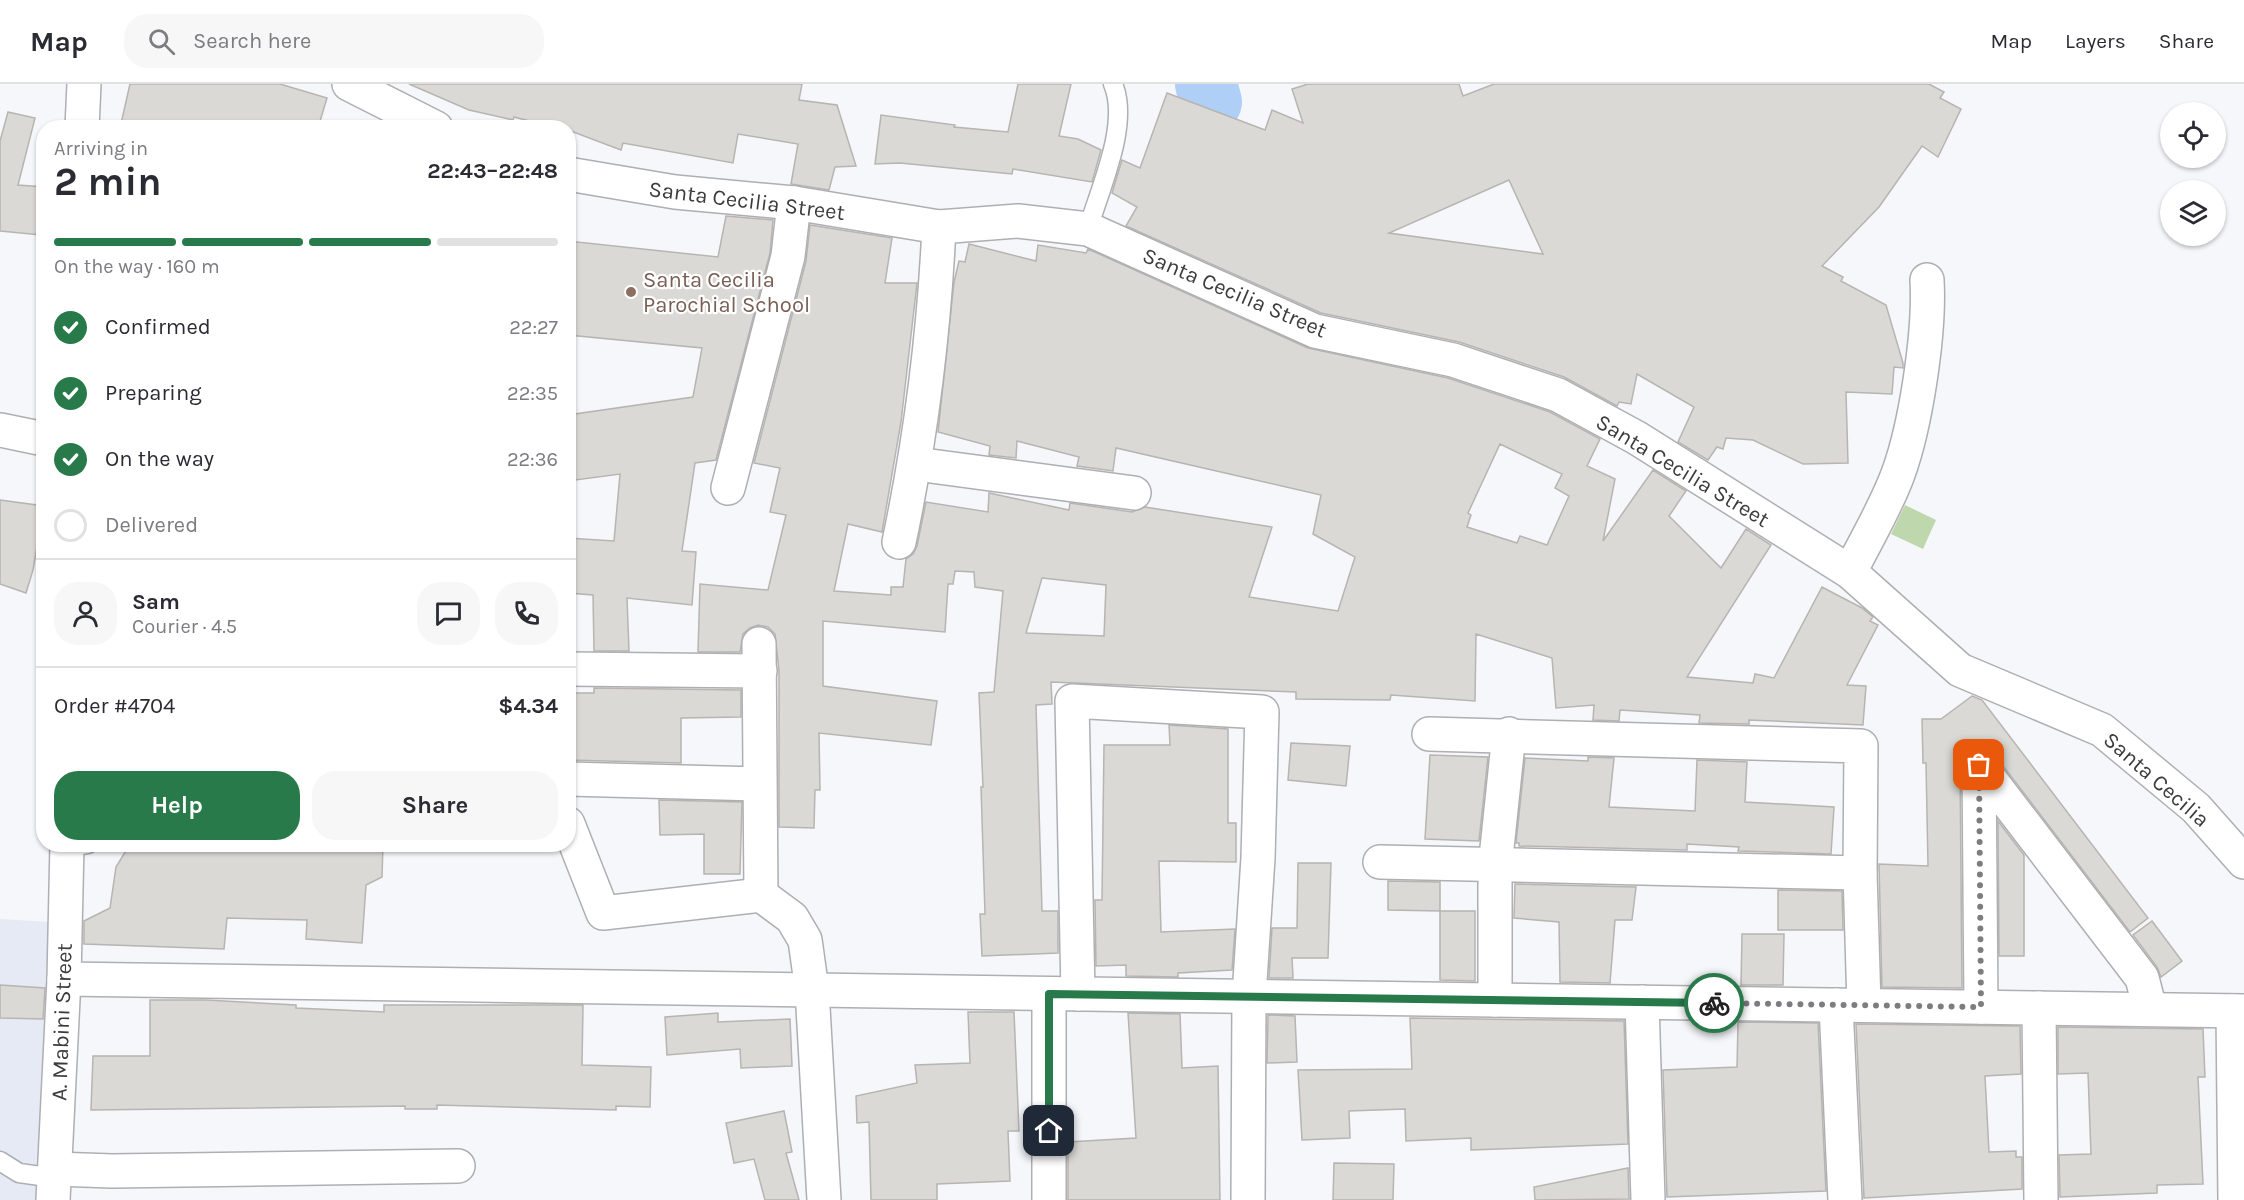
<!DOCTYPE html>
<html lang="en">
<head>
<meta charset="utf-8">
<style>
	:root { --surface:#fff; --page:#f7f7f7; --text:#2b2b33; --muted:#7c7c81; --line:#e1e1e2; --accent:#287a4b }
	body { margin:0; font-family:Karla,sans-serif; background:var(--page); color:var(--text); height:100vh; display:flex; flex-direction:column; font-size:22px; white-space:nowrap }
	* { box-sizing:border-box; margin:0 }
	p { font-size:20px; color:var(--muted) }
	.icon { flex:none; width:33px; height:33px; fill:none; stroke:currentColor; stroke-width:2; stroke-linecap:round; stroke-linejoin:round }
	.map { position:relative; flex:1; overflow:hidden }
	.side { position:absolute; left:36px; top:36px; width:540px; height:732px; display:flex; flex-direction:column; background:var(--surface); border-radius:24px; box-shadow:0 2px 4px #0004 }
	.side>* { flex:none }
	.buttons { position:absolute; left:2160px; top:18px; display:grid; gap:12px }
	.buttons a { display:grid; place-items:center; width:66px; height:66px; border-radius:50%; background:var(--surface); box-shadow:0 2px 4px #0004; font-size:30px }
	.pin { position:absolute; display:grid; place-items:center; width:51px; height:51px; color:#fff; margin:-26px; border-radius:12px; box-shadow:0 3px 9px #0006 }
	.courier { position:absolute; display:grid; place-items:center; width:60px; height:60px; margin:-30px; border:4px solid #287a4b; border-radius:50%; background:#fff; color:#222; box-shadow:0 2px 8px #0007 }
	.head em { font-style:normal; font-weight:700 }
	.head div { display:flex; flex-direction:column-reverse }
	.head { display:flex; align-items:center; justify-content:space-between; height:102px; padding:0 18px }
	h1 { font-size:39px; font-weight:700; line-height:45px }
	.bar { display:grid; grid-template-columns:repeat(4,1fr); gap:9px 6px; align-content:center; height:72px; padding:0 18px }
	.bar i { height:8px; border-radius:4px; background:var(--line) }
	.bar .on { background:var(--accent) }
	.bar p { grid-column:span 4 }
	.line { display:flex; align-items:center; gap:15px; padding:0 18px; border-top:2px solid var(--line) }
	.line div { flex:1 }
	.round { display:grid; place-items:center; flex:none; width:63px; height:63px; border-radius:24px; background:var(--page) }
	ol { padding:0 18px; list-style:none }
	li { display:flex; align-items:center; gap:18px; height:66px }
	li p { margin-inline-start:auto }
	li .icon { padding:6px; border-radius:50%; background:var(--accent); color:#fff; stroke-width:4 }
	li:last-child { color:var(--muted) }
	li i { width:33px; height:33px; border:3px solid var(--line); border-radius:50% }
	.action { display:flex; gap:12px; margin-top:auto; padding:12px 18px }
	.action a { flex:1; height:69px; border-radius:24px; background:var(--accent); color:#fff; font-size:24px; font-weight:700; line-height:69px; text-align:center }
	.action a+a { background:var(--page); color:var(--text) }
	header { display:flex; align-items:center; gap:36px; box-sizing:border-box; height:84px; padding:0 30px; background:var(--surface); border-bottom:2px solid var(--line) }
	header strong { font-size:28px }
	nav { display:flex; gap:33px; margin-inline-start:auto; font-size:21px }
	.search { width:420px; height:54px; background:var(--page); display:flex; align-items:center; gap:15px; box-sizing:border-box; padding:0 21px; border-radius:24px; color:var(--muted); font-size:22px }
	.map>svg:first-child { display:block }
	.built { fill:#e6eaf5 }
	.green { fill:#bed7ad }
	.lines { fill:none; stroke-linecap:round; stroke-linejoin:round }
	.river { stroke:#afcff7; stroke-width:62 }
	.building { fill:#dbd9d5; stroke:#b7b4b1; stroke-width:1.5; fill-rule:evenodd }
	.service-casing { stroke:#adafb2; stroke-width:21 }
	.minor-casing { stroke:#adafb2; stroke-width:36 }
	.primary-casing { stroke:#adafb2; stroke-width:36 }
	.service { stroke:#fff; stroke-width:18 }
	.minor { stroke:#fff; stroke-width:33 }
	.primary { stroke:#fff; stroke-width:33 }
	.done { stroke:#7d7d80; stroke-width:6; stroke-dasharray:0 10.8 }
	.route { stroke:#287a4b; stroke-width:8 }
	.education-dot { fill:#8d6e63; stroke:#fff; stroke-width:2 }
	.labels { text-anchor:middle; stroke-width:4.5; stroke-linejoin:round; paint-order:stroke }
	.street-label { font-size:22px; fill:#3c3c3e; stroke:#fff }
	.education-label { font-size:22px; fill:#785e54; stroke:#fff; text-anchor:start }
</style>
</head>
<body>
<header>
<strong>Map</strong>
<div class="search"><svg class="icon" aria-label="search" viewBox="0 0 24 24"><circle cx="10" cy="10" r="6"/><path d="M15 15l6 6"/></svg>Search here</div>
<nav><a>Map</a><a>Layers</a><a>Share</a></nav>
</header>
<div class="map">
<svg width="2244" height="1116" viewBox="0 0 2244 1116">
	<rect width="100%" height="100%" fill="#f6f7fb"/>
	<!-- built -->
	<path class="built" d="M0 835 50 838 36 1116H0Z"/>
	<!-- green -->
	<path class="green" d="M1905 421 1936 436 1923 465 1891 450Z"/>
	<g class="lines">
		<!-- river -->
		<path class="river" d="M1206 0 1211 18"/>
	</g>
	<!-- building -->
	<g class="building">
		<path d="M130 0H280L327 14 318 44H120Z"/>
		<path d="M409 0H802L799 16 837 21 856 82 835 83 829 106 791 100 798 60 738 50 733 79 623 59 621 66 568 46V44H556L514 33 513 36 469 26Z"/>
		<path d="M1018 0H1071L1059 52 1078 55 1101 66 1092 98 1013 85 1012 90 900 79 875 80 881 31 955 41 954 43 1008 48Z"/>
		<path d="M1308 0H1459L1463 12 1494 0H1929L1944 8 1940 14 1961 25 1938 73 1922 62 1879 123 1822 182 1843 193 1841 197 1886 221 1903 279V284L1894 283 1892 310 1846 308 1848 379 1803 380 1753 356 1726 354 1723 365 1717 363 1708 376 1678 358 1694 323 1637 290 1631 320 1619 318 1617 322 1564 293 1459 258 1321 229 1126 142 1137 123 1112 109 1122 76 1140 84 1167 9 1265 46 1272 26 1303 39 1292 5ZM1509 96 1543 170 1389 149Z"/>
		<path d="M8 28 35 34 18 101 44 103 41 151 0 147V57Z"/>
		<path d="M726 132 773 136 770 169 716 376 695 379 682 467 696 468 692 521 627 514 629 567H594L593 511 568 509V454L614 457 620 390 568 397V331L693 313 702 264 568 251V157L718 173Z"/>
		<path d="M810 141 892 154 885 199H917L901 338 882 448 848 440 834 507 891 511V503H903L906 475 913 470 917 462 926 418 988 428 989 409 1069 426 1070 419 1132 428 1145 423 1272 443 1249 513 1338 527 1355 473 1313 450 1321 411 1116 364 1113 387 1077 382 1079 373 1017 357 1016 374 989 371 990 362 938 348 954 198 959 177 965 178 969 160 1036 177 1038 161 1086 169 1088 165 1308 264 1448 294 1550 328 1600 355 1587 382 1615 395 1603 457 1653 386 1686 407 1669 432 1721 484 1746 445 1771 461 1687 593 1753 599 1755 590 1774 594 1822 503 1862 524 1873 533 1870 537 1878 541 1847 601 1866 602 1863 641 1749 636V640L1699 639 1700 631 1620 626 1619 637 1593 636 1594 621 1556 624 1552 574 1476 550 1475 617 1391 611 1390 616 1296 615V608L1051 598 1052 620 1036 621 1042 827H1058V869L982 872 980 830H985L981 703H983L979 609 994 608 1003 507 975 503 974 488 955 487 953 500H948L945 548 823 537V602L937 617 931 661 819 649 820 706H815L814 744 779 743V587L775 550 768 543 758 541 750 544 743 550 740 568H698L700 500 768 506 786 431 770 428 780 384 754 379 806 177ZM1500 360 1562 390 1555 404 1569 412 1547 461 1520 452 1517 459 1467 443 1471 431 1468 429ZM1042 494 1106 501 1104 552 1026 549Z"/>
		<path d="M0 416 44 422 33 486 26 509 0 500Z"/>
		<path d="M594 604 741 606V633L681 634V679L568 676V609H594Z"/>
		<path d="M1972 612 1982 616 2148 834 2130 848 1994 670 1986 664 1976 663 1963 671 1960 681 1962 904 1882 903 1879 780 1928 782 1926 679H1923L1922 635H1941Z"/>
		<path d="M1169 641 1228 645V739H1236V778L1159 777 1161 848 1235 845 1232 886 1178 889V893L1126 892V881L1096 882 1095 816H1102L1104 661H1170Z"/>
		<path d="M1291 659 1350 662 1346 702 1288 696Z"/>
		<path d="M1430 671 1488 673 1479 757 1425 755Z"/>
		<path d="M1588 673 1614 674 1609 723 1695 727 1697 676 1747 678 1745 718 1834 723 1831 770 1738 767 1739 763 1687 760V766L1519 762V759H1516L1525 674 1588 677Z"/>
		<path d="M659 716 742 718 740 790H704V750L660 751Z"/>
		<path d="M1998 737 2024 771V872H1999Z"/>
		<path d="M130 760 284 763V760H383L382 793 366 801 362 859 306 855 307 836 227 834 224 865 84 860V837L110 824 116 783Z"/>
		<path d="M1298 779H1331L1328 874H1292L1293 894H1269L1272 844H1297Z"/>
		<path d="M1388 797 1440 798V827L1388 826Z"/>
		<path d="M1515 800 1636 803 1632 836H1615L1610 899 1560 898 1559 838 1514 834Z"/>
		<path d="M1778 806 1842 807 1843 846H1778Z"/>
		<path d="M1440 827H1475V897L1440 896Z"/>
		<path d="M2152 837 2182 877 2161 893 2157 883 2133 851Z"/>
		<path d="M1742 850H1784L1783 901H1741Z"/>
		<path d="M0 901 45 904 43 935 0 934Z"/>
		<path d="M150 916H206L296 921V924L384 928V921H583L582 981 651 983 650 1023 616 1022V1026L437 1021V1025H405V1022L91 1026 93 972H150Z"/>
		<path d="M968 928H1014L1019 1047H1008L1010 1097 937 1100V1116H871L869 1038 857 1039 856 1012 917 999 915 981 970 979Z"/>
		<path d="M718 929V938L790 935 792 982 741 984 740 965 667 971 665 933Z"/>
		<path d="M1128 929 1180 930 1182 984 1218 982 1220 1116H1068V1058L1136 1054Z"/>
		<path d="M1268 931 1295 932 1297 978 1267 979Z"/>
		<path d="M1410 934 1624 937 1628 1060 1471 1066V1054L1406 1057 1405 1025 1349 1027 1350 1054 1302 1056 1298 986 1412 985Z"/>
		<path d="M1738 938 1818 939 1826 1107 1667 1113 1663 986 1737 983Z"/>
		<path d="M1856 940 2020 942 2021 990 1985 992 1989 1068 2016 1067V1073H2022V1105L1864 1114Z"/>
		<path d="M2058 943 2203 945 2205 993H2198L2203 1100 2157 1101V1109L2060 1113 2059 1071 2091 1070 2088 989 2058 990Z"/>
		<path d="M784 1027 792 1068 786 1069 799 1116H765L754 1075 734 1079 726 1039Z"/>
		<path d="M1334 1079 1394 1080 1393 1116H1333Z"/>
		<path d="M1628 1084 1629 1115 1535 1116 1534 1103Z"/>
	</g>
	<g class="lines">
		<!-- service casing -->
		<g class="service-casing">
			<g id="service">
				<path d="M1088 145C1100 104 1130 40 1113 0"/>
				<path d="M67 764 88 760"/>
				<path d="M0 1077 19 1089 55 1094"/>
			</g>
		</g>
		<!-- minor casing -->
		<g class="minor-casing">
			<g id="minor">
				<path d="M349 0 436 44"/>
				<path d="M568 90 675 108 794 119 939 143 1018 137 1088 145 1315 247 1453 276 1558 311 1637 354 1850 488 1960 586 2102 646 2196 724 2244 778"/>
				<path d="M0 346 44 355"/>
				<path d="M916 380 1134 409"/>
				<path d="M728 404 788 172 794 119"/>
				<path d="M899 458C921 354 934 250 939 143"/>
				<path d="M1850 488C1866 456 1886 423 1898 390 1916 341 1930 248 1927 196"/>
				<path d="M759 560 761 811 792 834 805 856 812 906 824 1116"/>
				<path d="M568 585 760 587"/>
				<path d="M1429 650 1861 662 1860 789 1864 921"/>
				<path d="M1979 681 2142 894 2150 925"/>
				<path d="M1979 681 1981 923"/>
				<path d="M568 695 759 700"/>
				<path d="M568 740 603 829 761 811"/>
				<path d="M1380 778 1860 789"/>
				<path d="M64 895 2244 927"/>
				<path d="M1078 910 1072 617 1262 628 1258 774 1249 912 1248 1116"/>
				<path d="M1495 916V783L1509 650"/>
				<path d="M1642 918 1648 1116"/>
				<path d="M1836 921 1845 1116"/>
				<path d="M2039 924 2041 1116"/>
				<path d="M2233 927 2235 1116"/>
				<path d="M55 1085 112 1087 458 1082"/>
				<path d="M1049 1116V910"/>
			</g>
		</g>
		<!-- primary casing -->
		<g class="primary-casing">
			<g id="primary">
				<path d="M82 44 84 0"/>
				<path d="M53 1116 64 895 67 760"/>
			</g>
		</g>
		<!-- service -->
		<use href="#service" class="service"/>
		<!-- minor -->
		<use href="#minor" class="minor"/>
		<!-- primary -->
		<use href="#primary" class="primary"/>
	</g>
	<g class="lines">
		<!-- done -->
		<path class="done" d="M1714 919 1981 923 1979 681"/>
		<!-- route -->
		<path class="route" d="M1049 1047V910L1714 919"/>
	</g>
	<!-- markers -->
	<circle class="education-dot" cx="631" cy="208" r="6"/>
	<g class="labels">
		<!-- street labels -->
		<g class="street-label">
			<text transform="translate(747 116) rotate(7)" y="8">Santa Cecilia Street</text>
			<text transform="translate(1235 208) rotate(23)" y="8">Santa Cecilia Street</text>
			<text transform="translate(1683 386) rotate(31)" y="8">Santa Cecilia Street</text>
			<text transform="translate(2157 695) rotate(41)" y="8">Santa Cecilia</text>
			<text transform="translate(61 938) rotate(-88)" y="8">A. Mabini Street</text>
		</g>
		<!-- education labels -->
		<g class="education-label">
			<text x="643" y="203">Santa Cecilia<tspan x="643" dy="25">Parochial School</tspan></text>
		</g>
	</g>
</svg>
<div class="buttons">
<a><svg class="icon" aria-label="locate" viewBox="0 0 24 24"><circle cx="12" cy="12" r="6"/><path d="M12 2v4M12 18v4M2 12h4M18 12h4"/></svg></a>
<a><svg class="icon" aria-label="layers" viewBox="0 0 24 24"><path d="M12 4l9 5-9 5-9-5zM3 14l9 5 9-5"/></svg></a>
</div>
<div class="pin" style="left:1979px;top:681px;background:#ea580c"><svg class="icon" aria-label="bag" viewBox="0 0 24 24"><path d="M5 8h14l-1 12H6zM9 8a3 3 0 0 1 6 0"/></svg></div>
<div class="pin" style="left:1049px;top:1047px;background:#1f2937"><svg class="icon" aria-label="home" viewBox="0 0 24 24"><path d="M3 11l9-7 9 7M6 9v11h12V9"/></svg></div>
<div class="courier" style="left:1714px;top:919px"><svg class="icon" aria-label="bike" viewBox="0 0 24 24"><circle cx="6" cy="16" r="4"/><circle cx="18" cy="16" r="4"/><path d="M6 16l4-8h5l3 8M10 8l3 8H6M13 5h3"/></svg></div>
<section class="side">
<div class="head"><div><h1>2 min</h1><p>Arriving in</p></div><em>22:43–22:48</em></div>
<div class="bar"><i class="on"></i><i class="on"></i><i class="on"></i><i></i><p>On the way · 160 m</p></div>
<ol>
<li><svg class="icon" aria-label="check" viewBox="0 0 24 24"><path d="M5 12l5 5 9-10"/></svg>Confirmed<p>22:27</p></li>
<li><svg class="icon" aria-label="check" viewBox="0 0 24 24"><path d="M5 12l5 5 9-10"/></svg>Preparing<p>22:35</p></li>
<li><svg class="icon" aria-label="check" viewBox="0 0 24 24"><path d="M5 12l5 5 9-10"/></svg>On the way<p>22:36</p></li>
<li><i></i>Delivered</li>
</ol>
<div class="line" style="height:108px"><a class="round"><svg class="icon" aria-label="person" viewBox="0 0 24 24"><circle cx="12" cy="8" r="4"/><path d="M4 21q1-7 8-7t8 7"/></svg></a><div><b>Sam</b><p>Courier · 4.5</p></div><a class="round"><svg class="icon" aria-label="chat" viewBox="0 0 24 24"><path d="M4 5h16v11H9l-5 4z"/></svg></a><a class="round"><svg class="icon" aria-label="phone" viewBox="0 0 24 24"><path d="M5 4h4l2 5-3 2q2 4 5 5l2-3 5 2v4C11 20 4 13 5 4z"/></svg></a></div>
<div class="line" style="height:78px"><div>Order #4704</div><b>$4.34</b></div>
<div class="action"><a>Help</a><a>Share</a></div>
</section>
</div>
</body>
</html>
